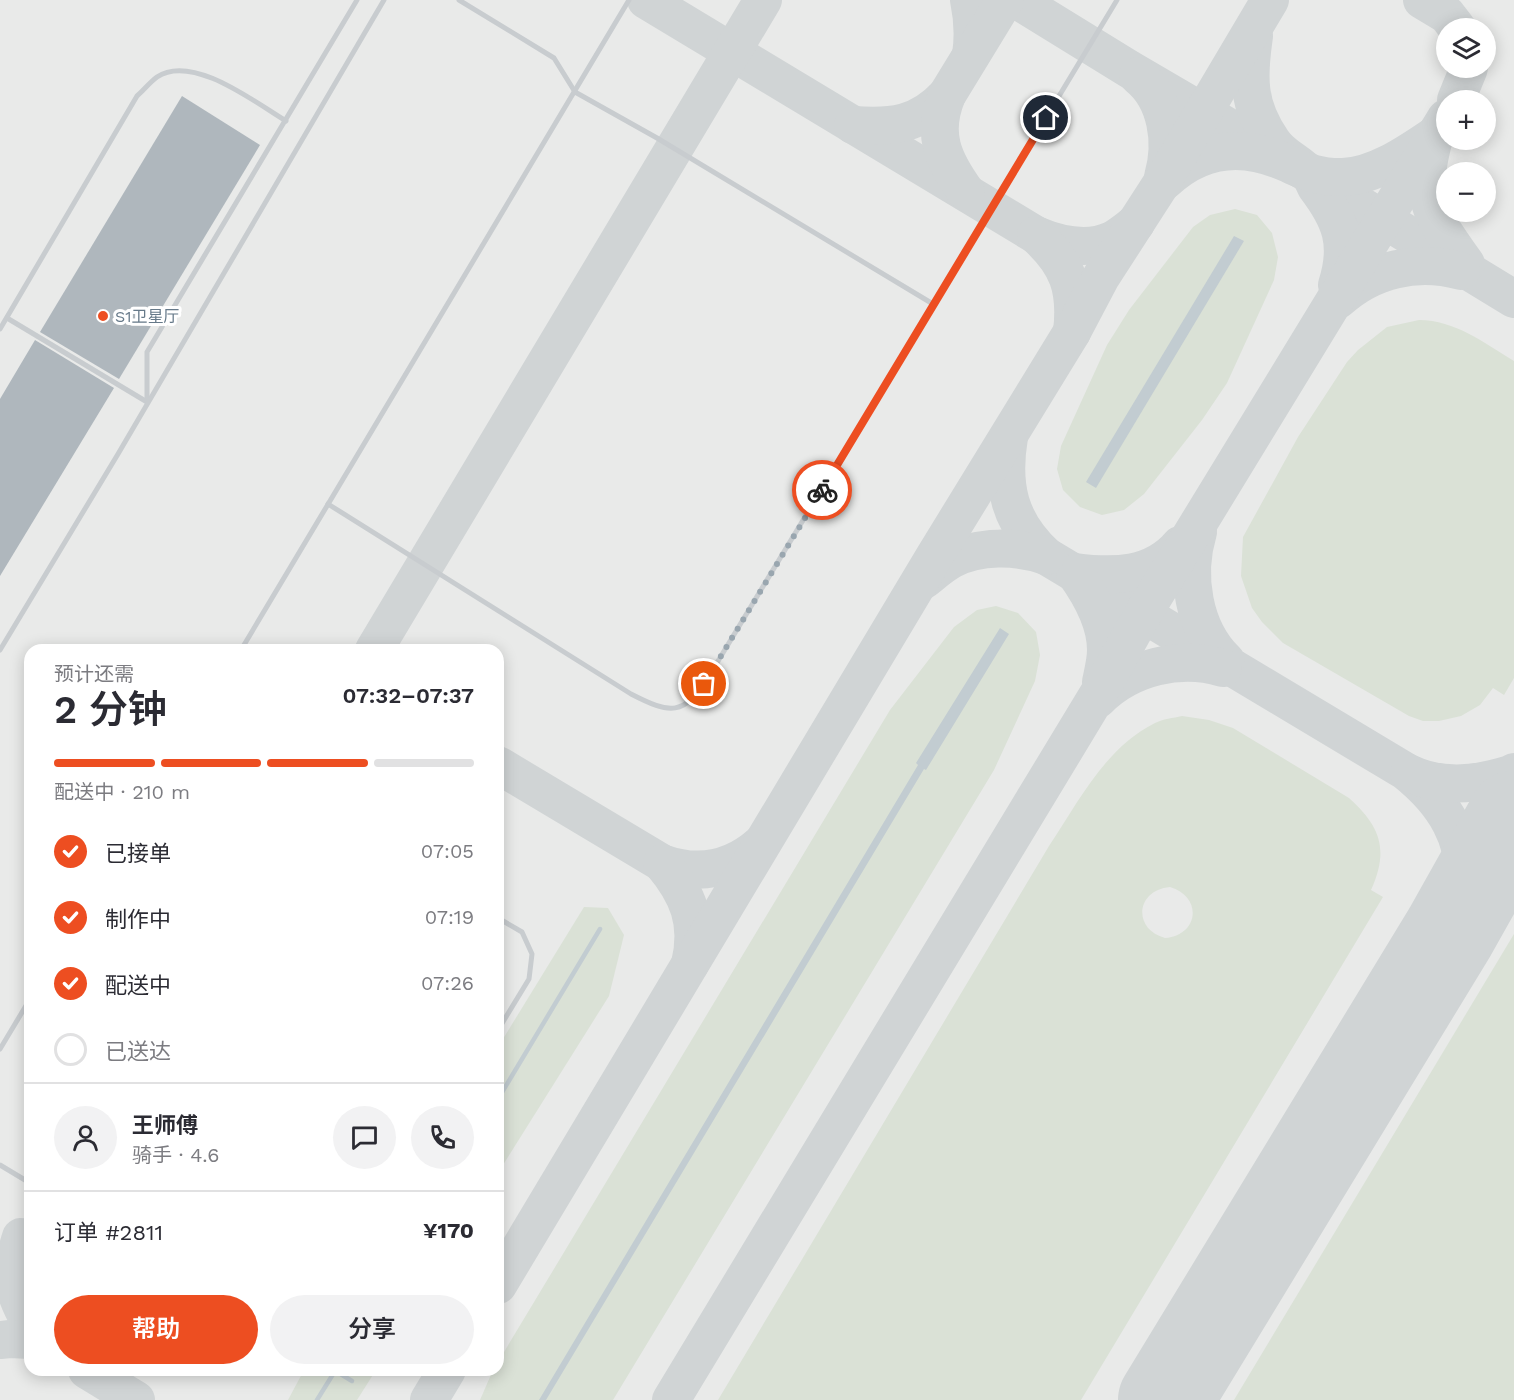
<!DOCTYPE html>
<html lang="zh">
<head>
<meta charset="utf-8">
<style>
	:root { --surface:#fff; --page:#f2f2f3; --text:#2b2b33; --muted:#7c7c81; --line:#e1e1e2; --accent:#ed4e21 }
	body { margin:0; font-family:"Work Sans","Noto Sans SC",sans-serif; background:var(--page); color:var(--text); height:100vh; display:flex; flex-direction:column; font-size:22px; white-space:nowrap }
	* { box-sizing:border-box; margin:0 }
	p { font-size:20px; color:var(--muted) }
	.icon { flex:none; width:33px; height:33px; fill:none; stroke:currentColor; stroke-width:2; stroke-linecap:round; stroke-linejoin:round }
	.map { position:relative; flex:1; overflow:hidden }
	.panel { position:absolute; left:24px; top:644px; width:480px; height:732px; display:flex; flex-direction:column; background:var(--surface); border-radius:18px; box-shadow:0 3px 15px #0003 }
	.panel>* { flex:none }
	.fabs { position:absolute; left:1436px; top:18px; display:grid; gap:12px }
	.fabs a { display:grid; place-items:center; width:60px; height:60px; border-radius:50%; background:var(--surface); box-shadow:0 3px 15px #0003; font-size:30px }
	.pin { position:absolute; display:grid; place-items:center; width:51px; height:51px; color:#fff; margin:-26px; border:3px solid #fff; border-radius:50%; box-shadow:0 2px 6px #0007 }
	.courier { position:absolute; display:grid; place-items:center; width:60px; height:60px; margin:-30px; border:4px solid #ed4e21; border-radius:50%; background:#fff; color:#222; box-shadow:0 2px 8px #0007 }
	.head em { font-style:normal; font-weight:600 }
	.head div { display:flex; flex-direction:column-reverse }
	.head { display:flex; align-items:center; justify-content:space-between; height:102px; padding:0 30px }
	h1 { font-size:39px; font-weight:600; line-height:45px }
	.bar { display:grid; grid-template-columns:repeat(4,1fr); gap:9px 6px; align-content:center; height:72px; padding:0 30px }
	.bar i { height:8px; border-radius:4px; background:var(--line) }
	.bar .current { background:var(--accent) }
	.bar p { grid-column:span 4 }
	.line { display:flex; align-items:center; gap:15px; padding:0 30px; border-top:2px solid var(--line) }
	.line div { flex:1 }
	.round { display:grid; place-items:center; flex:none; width:63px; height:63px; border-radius:32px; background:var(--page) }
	ol { padding:0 30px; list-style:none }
	li { display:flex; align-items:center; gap:18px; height:66px }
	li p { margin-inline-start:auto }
	li .icon { padding:6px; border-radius:50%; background:var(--accent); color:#fff; stroke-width:4 }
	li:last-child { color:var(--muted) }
	li i { width:33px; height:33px; border:3px solid var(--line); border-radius:50% }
	.button { display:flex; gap:12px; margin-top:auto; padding:12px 30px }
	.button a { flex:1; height:69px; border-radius:36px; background:var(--accent); color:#fff; font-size:24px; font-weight:600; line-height:69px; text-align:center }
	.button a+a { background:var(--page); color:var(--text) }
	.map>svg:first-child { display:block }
	.built { fill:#e9eae9; fill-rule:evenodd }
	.green { fill:#dae1d6; fill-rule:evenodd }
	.water { fill:#c2ccd1 }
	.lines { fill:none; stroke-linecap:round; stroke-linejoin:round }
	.stream { stroke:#c2ccd1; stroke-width:4.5 }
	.taxiway { stroke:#d0d4d5; stroke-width:38 }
	.runway { stroke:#d0d4d5; stroke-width:94 }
	.building { fill:#afb7bd }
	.lane { stroke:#c8cccf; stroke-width:5 }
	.done { stroke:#99a6af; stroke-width:6; stroke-dasharray:0 10.8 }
	.route { stroke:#ed4e21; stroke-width:8 }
	.poi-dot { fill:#ed4e21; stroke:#fff; stroke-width:2 }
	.labels { text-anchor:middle; stroke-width:6; stroke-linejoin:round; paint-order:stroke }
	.poi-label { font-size:16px; fill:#667989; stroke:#fff; text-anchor:start }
</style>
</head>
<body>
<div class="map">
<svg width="1514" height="1400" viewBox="0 0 1514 1400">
	<rect width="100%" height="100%" fill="#f9f9f6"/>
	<!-- built -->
	<path class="built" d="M0 0H1514V1400H0ZM1446 28H1485V68H1446ZM1446 100H1485V140H1446ZM1446 172H1485V212H1446ZM30 650H498V1370H30Z"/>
	<!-- green -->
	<g class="green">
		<path d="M1235 209 1257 215 1272 233 1278 257 1274 280 1227 383 1202 420 1144 494 1124 510 1102 515 1080 507 1063 490 1057 469 1061 446 1107 345 1129 310 1193 227 1210 215Z"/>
		<path d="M1419 320C1455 320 1484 343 1514 361V678L1504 695 1493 688 1480 705 1461 716 1439 721H1423L1409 716 1283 643 1262 622 1252 608 1241 576 1243 537 1298 437 1347 362 1358 350 1387 327Z"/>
		<path d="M996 606 1018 613 1036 632 1040 655 1035 681 994 770 613 1400H480L493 1370H498V1362L890 710 954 627 977 610Z"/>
		<path d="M1182 716 1209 720 1233 728 1349 798C1381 827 1389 850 1371 890L1383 897 1081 1400H718L1049 846C1079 801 1105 748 1155 723 1163 719 1173 718 1182 716ZM1170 887C1203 897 1199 935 1165 938 1132 929 1136 890 1170 887Z"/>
		<path d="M584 907 608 908 624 935 609 996 498 1173V1047Z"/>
		<path d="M1514 934V1400H1234Z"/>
		<path d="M304 1370H376L357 1400H288Z"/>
	</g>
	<!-- water -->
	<g class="water">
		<path d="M1234 236 1244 241 1096 488 1086 482Z"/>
		<path d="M1000 628 1009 634 926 770 924 769 546 1400H539L918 765 916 763Z"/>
	</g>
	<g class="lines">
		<!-- stream -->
		<g class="stream">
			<path d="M498 1099 600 929"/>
			<path d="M334 1370 352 1381"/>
			<path d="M317 1400 335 1371"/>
		</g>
		<!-- taxiway -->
		<g class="taxiway">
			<path d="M646 0 1036 235C1060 245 1088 251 1112 240 1120 236 1128 229 1136 223"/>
			<path d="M969 0C973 19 974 35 971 55"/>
			<path d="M1017 0 1129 69 1309 174 1514 299"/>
			<path d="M1422 0 1447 15 1457 28"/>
			<path d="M1254 36C1248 77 1247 105 1272 141 1282 157 1301 163 1310 175 1312 178 1314 183 1316 187 1341 220 1350 244 1337 285"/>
			<path d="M1138 76C1167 99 1173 143 1163 177"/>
			<path d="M1456 100 1469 68"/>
			<path d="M853 125C892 128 919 125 947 95"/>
			<path d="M1165 181C1198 150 1237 143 1279 160 1302 169 1313 177 1340 177 1373 178 1410 152 1435 135 1417 197 1430 213 1466 264"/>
			<path d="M966 192C943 160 931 134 947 95L1005 0"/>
			<path d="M1036 235C1068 264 1077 289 1072 332"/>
			<path d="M1338 300C1372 269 1417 259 1461 271"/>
			<path d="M1009 437C1001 486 1009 522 1046 556L1405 771C1444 802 1469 840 1463 892 1462 905 1454 920 1450 932"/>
			<path d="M1198 532C1185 575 1193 629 1226 661"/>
			<path d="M1075 572C1113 577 1153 577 1180 545"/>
			<path d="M1075 573C1090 594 1106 622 1106 650 1106 661 1103 672 1101 682"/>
			<path d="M924 580C933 573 942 565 951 560 979 545 1017 546 1046 556"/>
			<path d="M374 650 763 0"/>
			<path d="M1098 699C1130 667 1180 655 1223 668"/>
			<path d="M498 765 662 863C698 876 732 870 761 844"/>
			<path d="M1409 773C1436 786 1463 786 1492 779 1500 777 1507 776 1514 772"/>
			<path d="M662 863C688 894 700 923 690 964"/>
			<path d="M21 1237C9 1273 11 1290 30 1322"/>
			<path d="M498 1285 934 557 1072 332 1101 277 1161 184 1270 0"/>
			<path d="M0 1340 10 1339 30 1340"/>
			<path d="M87 1370 136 1400"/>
			<path d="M429 1400 447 1370"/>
			<path d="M671 1400 1100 691 1143 614 1446 118"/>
		</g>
		<!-- runway -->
		<path class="runway" d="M1165 1400 1450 932 1514 818"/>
	</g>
	<!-- building -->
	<g class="building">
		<path d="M182 96 260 145 119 379 40 332Z"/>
		<path d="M35 340 114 388 0 576V399Z"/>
	</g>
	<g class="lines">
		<!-- lane -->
		<g class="lane">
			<path d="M459 0 554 58 575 92 657 138 933 304"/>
			<path d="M7 318 147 402"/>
			<path d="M0 329 137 96C144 90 150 82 157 77 192 53 256 103 286 121"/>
			<path d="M147 401V352L357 0"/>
			<path d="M328 504 631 694C670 714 684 717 709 676L1117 0"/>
			<path d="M0 650 118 454 384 0"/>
			<path d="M241 650 629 0"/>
			<path d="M498 918 522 932 532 954 529 979 498 1030"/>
			<path d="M0 1049 30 999"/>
			<path d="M0 1165 30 1183"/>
		</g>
	</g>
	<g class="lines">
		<!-- done -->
		<path class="done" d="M704 684 822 490"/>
		<!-- route -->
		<path class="route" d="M822 490 1046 118"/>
	</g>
	<!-- markers -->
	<circle class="poi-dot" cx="103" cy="316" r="6"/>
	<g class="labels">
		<!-- poi labels -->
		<g class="poi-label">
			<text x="115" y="322">S1卫星厅</text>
		</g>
	</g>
</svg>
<div class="fabs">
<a><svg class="icon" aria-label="layers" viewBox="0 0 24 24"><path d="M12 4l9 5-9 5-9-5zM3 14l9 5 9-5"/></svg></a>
<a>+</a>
<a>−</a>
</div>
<div class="pin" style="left:704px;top:684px;background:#ea580c"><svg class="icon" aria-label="bag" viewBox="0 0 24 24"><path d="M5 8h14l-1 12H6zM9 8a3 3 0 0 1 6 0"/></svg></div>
<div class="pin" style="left:1046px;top:118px;background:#1f2937"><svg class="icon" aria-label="home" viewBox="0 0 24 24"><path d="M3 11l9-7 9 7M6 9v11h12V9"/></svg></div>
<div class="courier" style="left:822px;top:490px"><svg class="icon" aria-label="bike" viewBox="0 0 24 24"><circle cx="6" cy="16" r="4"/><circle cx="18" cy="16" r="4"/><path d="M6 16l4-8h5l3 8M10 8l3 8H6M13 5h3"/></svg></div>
<section class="panel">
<div class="head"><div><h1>2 分钟</h1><p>预计还需</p></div><em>07:32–07:37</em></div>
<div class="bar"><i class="current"></i><i class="current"></i><i class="current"></i><i></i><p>配送中 · 210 m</p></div>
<ol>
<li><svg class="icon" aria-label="check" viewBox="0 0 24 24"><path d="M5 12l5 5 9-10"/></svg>已接单<p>07:05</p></li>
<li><svg class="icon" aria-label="check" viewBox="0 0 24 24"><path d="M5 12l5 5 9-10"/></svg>制作中<p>07:19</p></li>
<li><svg class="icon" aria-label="check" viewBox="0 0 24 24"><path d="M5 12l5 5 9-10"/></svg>配送中<p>07:26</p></li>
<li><i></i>已送达</li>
</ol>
<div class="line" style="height:108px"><a class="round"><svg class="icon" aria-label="person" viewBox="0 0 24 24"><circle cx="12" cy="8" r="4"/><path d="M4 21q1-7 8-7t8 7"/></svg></a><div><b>王师傅</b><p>骑手 · 4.6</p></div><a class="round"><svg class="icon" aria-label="chat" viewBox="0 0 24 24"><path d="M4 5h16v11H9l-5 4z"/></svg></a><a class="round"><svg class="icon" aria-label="phone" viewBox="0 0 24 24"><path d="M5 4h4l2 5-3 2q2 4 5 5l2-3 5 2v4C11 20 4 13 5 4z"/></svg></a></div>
<div class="line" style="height:78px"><div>订单 #2811</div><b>¥170</b></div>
<div class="button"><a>帮助</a><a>分享</a></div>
</section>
</div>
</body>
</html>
